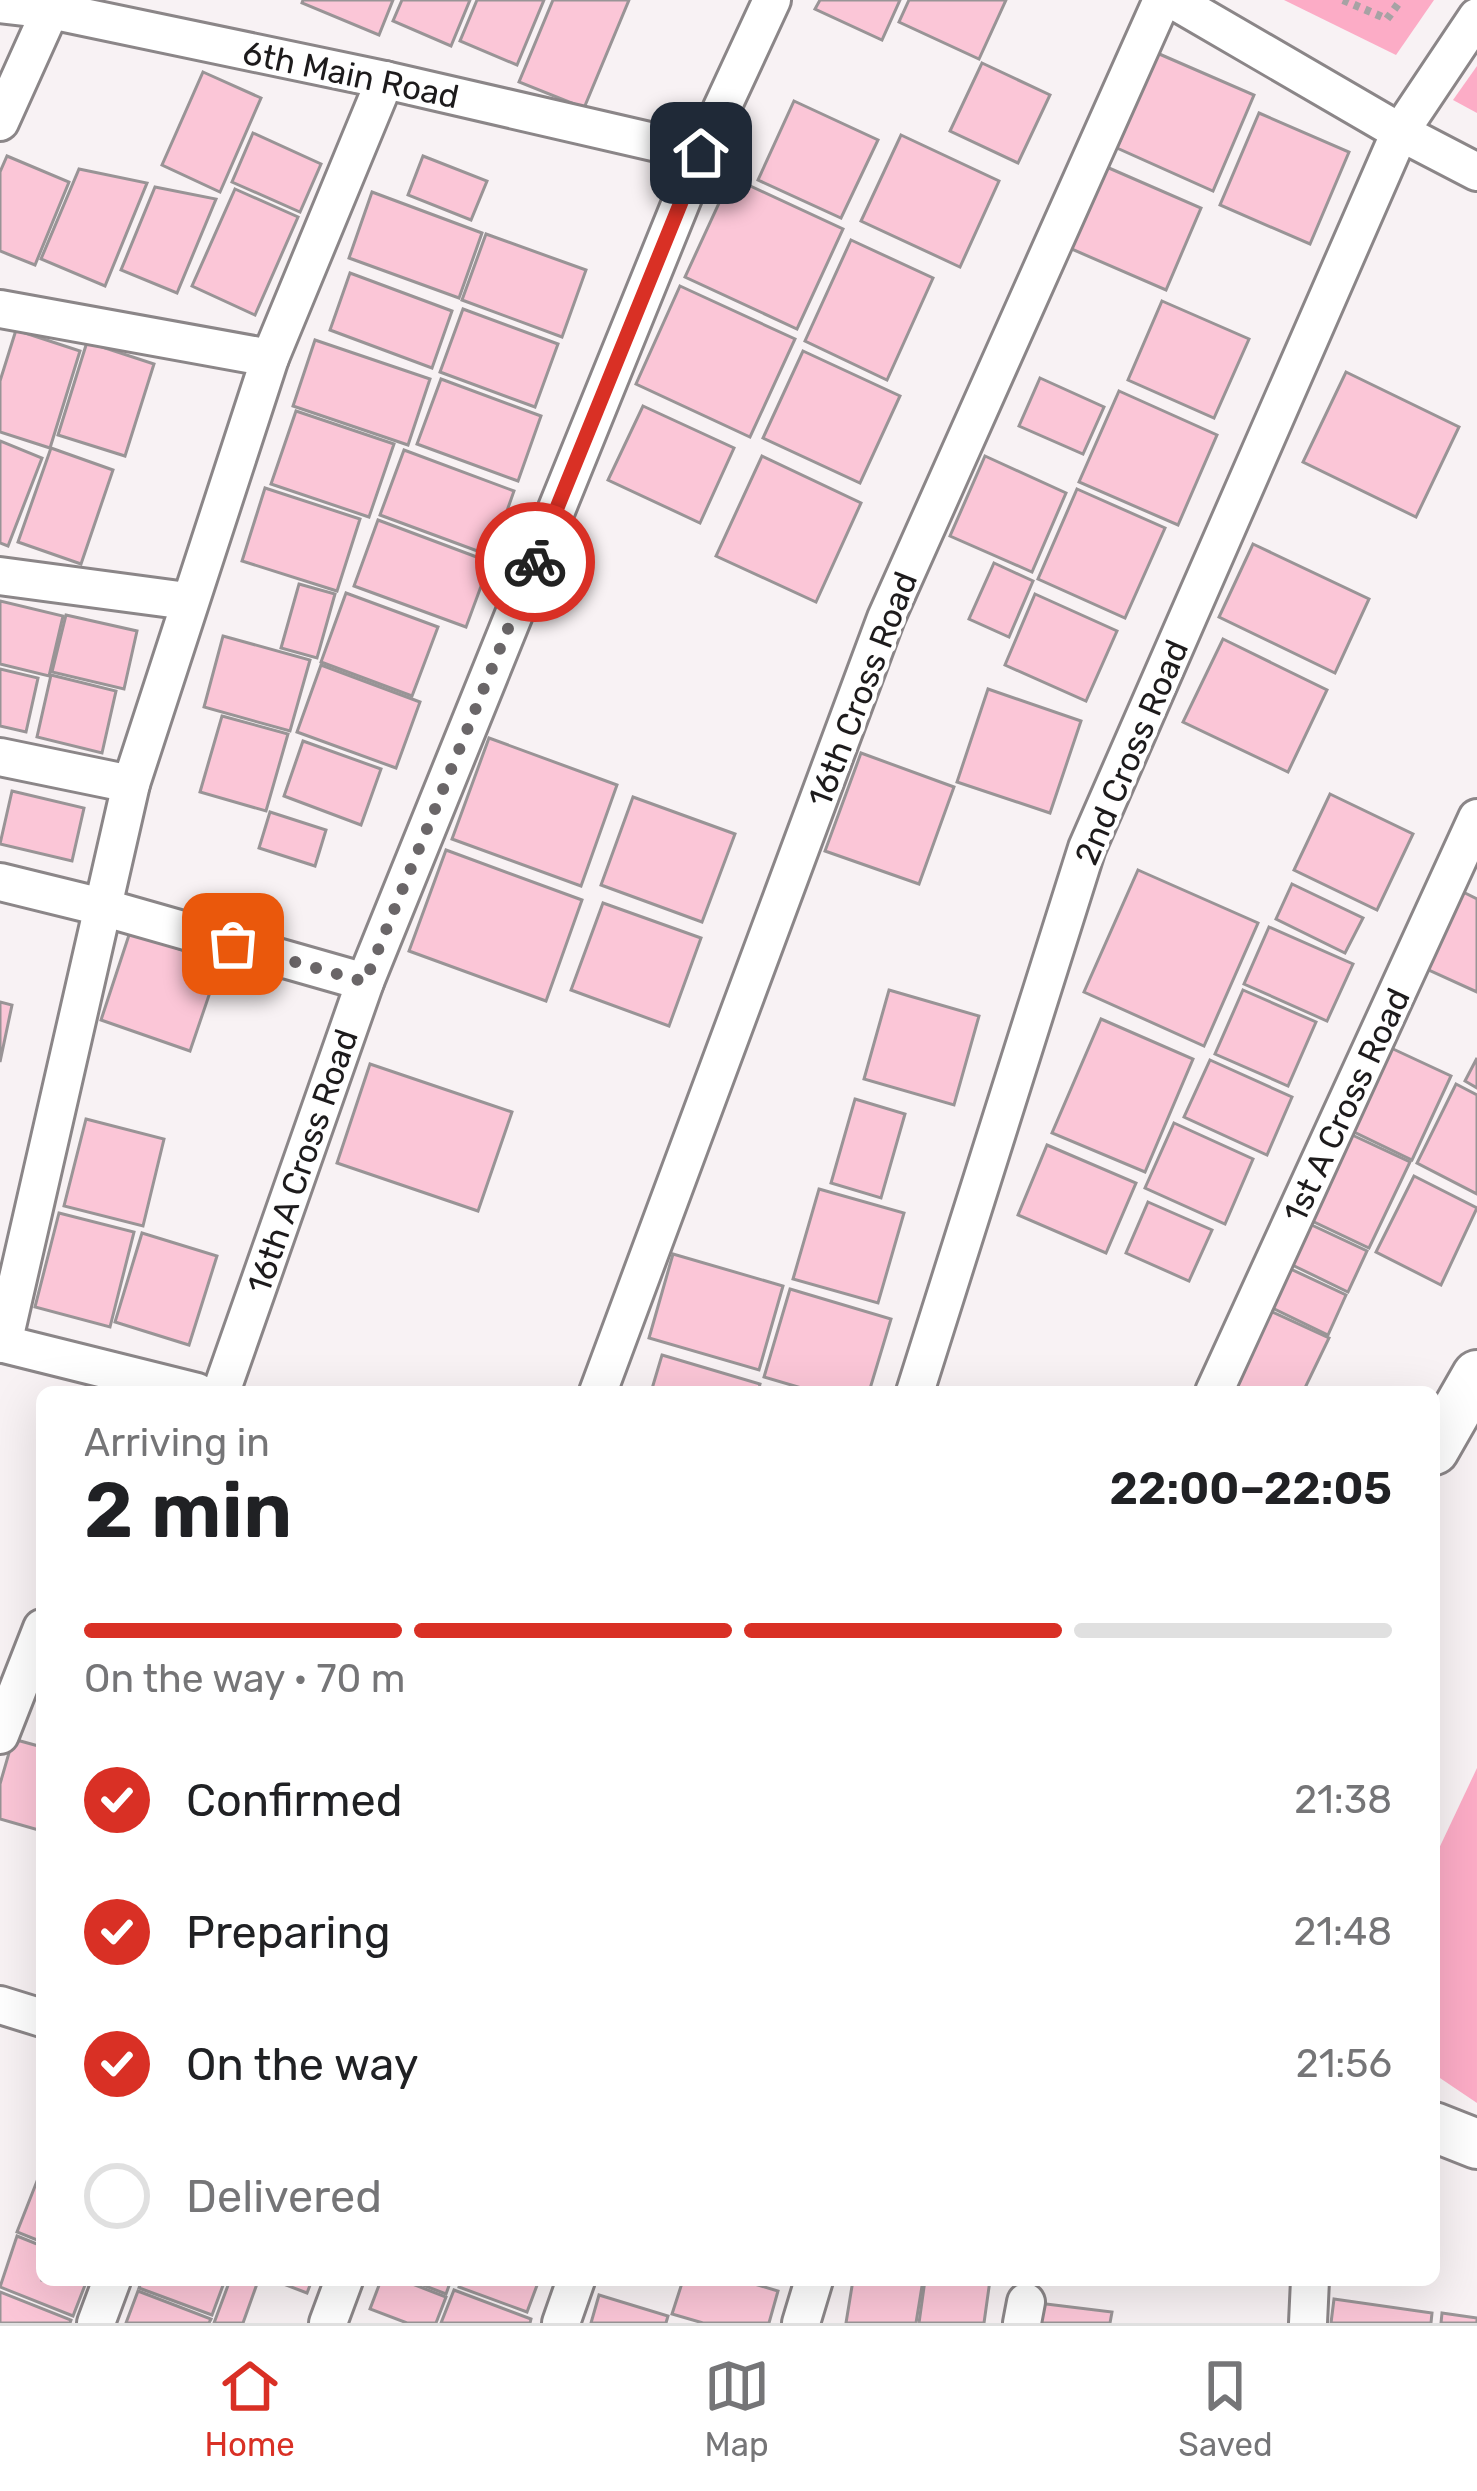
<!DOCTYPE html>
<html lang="en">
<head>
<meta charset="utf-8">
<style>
	:root { --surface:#fff; --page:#f2f2f2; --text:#202124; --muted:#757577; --line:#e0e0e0; --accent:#d93025 }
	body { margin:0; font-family:Rubik,sans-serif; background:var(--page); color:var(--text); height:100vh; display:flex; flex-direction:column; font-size:45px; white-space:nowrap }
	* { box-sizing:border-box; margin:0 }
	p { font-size:39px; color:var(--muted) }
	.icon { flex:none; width:66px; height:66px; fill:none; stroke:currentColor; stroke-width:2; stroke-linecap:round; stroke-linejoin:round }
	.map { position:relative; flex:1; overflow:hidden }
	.side { position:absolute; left:36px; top:1386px; width:1404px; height:900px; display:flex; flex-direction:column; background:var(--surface); border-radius:18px; box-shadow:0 12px 48px #0002 }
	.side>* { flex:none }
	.pin { position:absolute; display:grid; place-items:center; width:102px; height:102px; color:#fff; margin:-51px; border-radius:24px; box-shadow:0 6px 18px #0006 }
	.courier { position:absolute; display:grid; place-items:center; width:120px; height:120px; margin:-60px; border:9px solid #d93025; border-radius:50%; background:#fff; color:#222; box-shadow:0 3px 15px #0007 }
	.overview em { font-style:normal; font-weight:600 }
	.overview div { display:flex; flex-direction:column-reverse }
	.overview { display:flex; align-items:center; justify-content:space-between; height:204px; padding:0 48px }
	h1 { font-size:78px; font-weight:600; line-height:90px }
	.bar { display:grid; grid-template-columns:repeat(4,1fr); gap:18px 12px; align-content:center; height:144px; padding:0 48px }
	.bar i { height:15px; border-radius:9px; background:var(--line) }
	.bar .active { background:var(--accent) }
	.bar p { grid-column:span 4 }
	ol { padding:0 48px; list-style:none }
	li { display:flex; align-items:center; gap:36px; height:132px }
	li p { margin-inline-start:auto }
	li .icon { padding:12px; border-radius:50%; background:var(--accent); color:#fff; stroke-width:4 }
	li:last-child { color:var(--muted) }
	li i { width:66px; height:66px; border:6px solid var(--line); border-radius:50% }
	.tab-bar { display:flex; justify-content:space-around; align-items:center; height:168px; border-top:3px solid var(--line); background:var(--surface); font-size:33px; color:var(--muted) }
	.tab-bar a { display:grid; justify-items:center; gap:6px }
	.tab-bar .active { color:var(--accent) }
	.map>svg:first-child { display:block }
	.green { fill:#fcacc6 }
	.building { fill:#fbc6d7; stroke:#999496; stroke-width:3 }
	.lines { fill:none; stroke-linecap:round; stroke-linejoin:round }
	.minor-casing { stroke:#8b8688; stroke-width:42 }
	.tertiary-casing { stroke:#8b8688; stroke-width:54 }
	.path { stroke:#a7a2a4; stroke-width:8; stroke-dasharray:6 6; stroke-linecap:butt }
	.minor { stroke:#fff; stroke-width:36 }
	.tertiary { stroke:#fff; stroke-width:48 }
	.done { stroke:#6a6668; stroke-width:12; stroke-dasharray:0 21.6 }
	.route { stroke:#d93025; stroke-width:15 }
	.labels { text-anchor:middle; stroke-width:9; stroke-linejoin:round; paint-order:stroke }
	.street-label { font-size:33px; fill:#1d1b1c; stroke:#fff }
</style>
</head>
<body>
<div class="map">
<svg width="1477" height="2323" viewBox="0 0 1477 2323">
	<rect width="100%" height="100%" fill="#f8f2f4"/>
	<!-- green -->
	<g class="green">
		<path d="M1284 0H1434L1396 55Z"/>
		<path d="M1477 66V113L1453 100Z"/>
		<path d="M1477 1768V2103L1434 2074V1859Z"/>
	</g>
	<!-- building -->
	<g class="building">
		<path d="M303 0H393L379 35 302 3Z"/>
		<path d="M402 0H470L451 46 393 21Z"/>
		<path d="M477 0H544L517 65 460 41Z"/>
		<path d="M553 0H629L584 108 519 82Z"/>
		<path d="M820 0H900L882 40 815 9Z"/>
		<path d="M909 0H1006L979 59 899 22Z"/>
		<path d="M1157 53 1254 95 1213 191 1117 148Z"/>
		<path d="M982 63 1050 95 1018 163 950 131Z"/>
		<path d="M203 72 261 98 220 192 162 165Z"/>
		<path d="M794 101 878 140 841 218 758 180Z"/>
		<path d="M1259 113 1349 152 1310 244 1220 205Z"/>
		<path d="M253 133 321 164 300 212 232 182Z"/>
		<path d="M901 135 999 181 960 267 861 221Z"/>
		<path d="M7 156 69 182 35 265 0 251V172Z"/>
		<path d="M423 156 487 181 471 220 408 195Z"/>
		<path d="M1102 165 1201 208 1166 290 1067 247Z"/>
		<path d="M79 169 147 183 105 286 41 259Z"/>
		<path d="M731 177 843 229 797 329 685 277Z"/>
		<path d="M155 187 216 199 177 293 121 270Z"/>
		<path d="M235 189 298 217 255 315 192 286Z"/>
		<path d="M372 192 482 233 459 298 349 258Z"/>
		<path d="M486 234 586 270 562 337 462 300Z"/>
		<path d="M851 240 933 278 887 380 805 341Z"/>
		<path d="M350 273 452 311 432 368 330 330Z"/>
		<path d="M680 286 795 339 750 437 636 384Z"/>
		<path d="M1162 301 1249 339 1214 418 1128 380Z"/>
		<path d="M463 309 558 344 535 407 440 372Z"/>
		<path d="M16 330 80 351 50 448 0 432V381Z"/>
		<path d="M315 340 430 379 408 445 293 406Z"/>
		<path d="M87 342 154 364 125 456 58 435Z"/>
		<path d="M803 351 900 396 860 483 763 438Z"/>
		<path d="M1346 372 1459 427 1416 517 1303 462Z"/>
		<path d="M1040 378 1104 407 1083 454 1019 426Z"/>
		<path d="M441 379 541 416 518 481 417 444Z"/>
		<path d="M1119 391 1217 435 1178 525 1079 482Z"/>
		<path d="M643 406 734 448 700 523 608 480Z"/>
		<path d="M296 411 394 444 369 517 271 484Z"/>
		<path d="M0 441 42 458 8 546 0 543Z"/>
		<path d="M51 448 113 470 81 564 18 542Z"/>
		<path d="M404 450 514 491 491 556 380 515Z"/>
		<path d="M762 456 861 503 816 602 716 556Z"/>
		<path d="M985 456 1066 493 1032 572 950 536Z"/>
		<path d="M265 488 360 519 337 591 242 561Z"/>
		<path d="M1077 489 1165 528 1125 618 1038 579Z"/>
		<path d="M378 520 490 562 466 627 354 586Z"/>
		<path d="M1253 544 1369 599 1335 673 1219 617Z"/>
		<path d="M994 563 1033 581 1009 637 969 619Z"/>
		<path d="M299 584 335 594 317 658 281 648Z"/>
		<path d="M346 593 438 627 412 696 321 662Z"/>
		<path d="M1035 594 1117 631 1086 701 1005 665Z"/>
		<path d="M0 601 63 616 49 676 0 664Z"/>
		<path d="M66 615 137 631 124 689 52 672Z"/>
		<path d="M223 636 310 660 290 731 204 707Z"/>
		<path d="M1223 639 1327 690 1288 772 1183 722Z"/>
		<path d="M321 665 420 702 396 768 297 732Z"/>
		<path d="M0 669 38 678 26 732 0 726Z"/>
		<path d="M51 675 116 691 102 753 37 737Z"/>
		<path d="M988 689 1081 721 1050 813 957 782Z"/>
		<path d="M222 716 288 734 266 811 200 792Z"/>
		<path d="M489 738 617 785 581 886 452 839Z"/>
		<path d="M303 741 381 769 361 825 284 796Z"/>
		<path d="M861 753 954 787 919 884 825 851Z"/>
		<path d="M12 791 84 808 72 861 0 844Z"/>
		<path d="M1330 794 1413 834 1377 910 1294 870Z"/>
		<path d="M633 797 735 834 702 922 601 885Z"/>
		<path d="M270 812 326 830 315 866 259 848Z"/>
		<path d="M446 850 582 900 546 1001 409 951Z"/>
		<path d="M1138 870 1258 923 1204 1046 1084 992Z"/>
		<path d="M1292 884 1363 918 1345 953 1276 919Z"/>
		<path d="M1457 889 1477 899V992L1420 966Z"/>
		<path d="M603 903 701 938 669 1026 571 990Z"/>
		<path d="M1269 927 1353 964 1327 1021 1244 984Z"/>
		<path d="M130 932 220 963 190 1051 101 1020Z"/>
		<path d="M889 990 979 1016 954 1105 864 1079Z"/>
		<path d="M1243 990 1316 1022 1288 1086 1215 1054Z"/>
		<path d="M0 1002 12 1005 0 1062Z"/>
		<path d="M1101 1019 1193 1059 1145 1172 1052 1133Z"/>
		<path d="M1391 1048 1451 1076 1412 1160 1352 1131Z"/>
		<path d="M1477 1058V1088L1465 1081Z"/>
		<path d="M1210 1060 1292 1097 1267 1155 1184 1117Z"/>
		<path d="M370 1064 512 1112 478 1211 337 1163Z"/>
		<path d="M1456 1084 1477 1095V1194L1417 1163Z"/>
		<path d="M855 1099 905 1114 881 1198 831 1183Z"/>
		<path d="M86 1119 164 1139 143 1226 64 1206Z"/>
		<path d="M1174 1123 1253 1159 1225 1224 1145 1188Z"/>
		<path d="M1350 1134 1410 1162 1369 1248 1310 1220Z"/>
		<path d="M1047 1145 1136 1183 1106 1253 1018 1215Z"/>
		<path d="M1414 1176 1477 1208 1441 1285 1376 1252Z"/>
		<path d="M819 1189 904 1213 878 1303 793 1279Z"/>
		<path d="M1148 1202 1212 1230 1189 1281 1126 1253Z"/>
		<path d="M59 1213 134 1232 110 1327 35 1307Z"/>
		<path d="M1301 1220 1367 1251 1348 1292 1282 1260Z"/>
		<path d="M142 1233 217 1256 189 1345 115 1322Z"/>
		<path d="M673 1254 783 1286 759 1370 649 1338Z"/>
		<path d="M1280 1264 1346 1295 1328 1335 1262 1303Z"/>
		<path d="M790 1289 891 1319 869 1392H815L764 1377Z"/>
		<path d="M1268 1310 1329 1338 1303 1392H1242L1232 1387Z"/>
		<path d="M662 1355 760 1384 758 1392H651Z"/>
		<path d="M13 1739 42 1747V1831L0 1819V1784Z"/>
		<path d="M39 2176 42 2177V2242L17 2232Z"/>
		<path d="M17 2236 42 2246V2280H87L73 2316 0 2287Z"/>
		<path d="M142 2280H225L212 2315 139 2288Z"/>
		<path d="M230 2280 258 2281 243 2323H214Z"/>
		<path d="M273 2280H312L307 2293Z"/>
		<path d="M381 2280H402L446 2297 436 2323H407L370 2309Z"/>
		<path d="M410 2280H451L446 2294Z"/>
		<path d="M461 2280H539L527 2312 459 2287Z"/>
		<path d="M683 2280H741L778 2291 769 2323H703L672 2314Z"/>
		<path d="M853 2280H923L916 2323H846Z"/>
		<path d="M925 2280H990L984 2323H919Z"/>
		<path d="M454 2290 531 2319 530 2323H441Z"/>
		<path d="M138 2291 211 2319 209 2323H126Z"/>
		<path d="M0 2292 71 2320 70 2323H0Z"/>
		<path d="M599 2295 668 2316 666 2323H591Z"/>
		<path d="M1334 2299 1432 2313 1431 2323H1331Z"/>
		<path d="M1038 2303 1112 2312 1110 2323H1036Z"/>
		<path d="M1442 2313 1477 2318V2323H1441Z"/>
	</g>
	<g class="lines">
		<!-- minor casing -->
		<g class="minor-casing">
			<g id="minor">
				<path d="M1173 0 1400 132 1477 172"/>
				<path d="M0 4 50 10 385 80 701 153"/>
				<path d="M0 122 55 0"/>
				<path d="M0 309 270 358"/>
				<path d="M0 576 187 601"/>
				<path d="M0 757 131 784"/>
				<path d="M0 882 102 907 365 982"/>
				<path d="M0 1343 197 1392"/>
				<path d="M3 1344 131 784 270 358 385 80"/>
				<path d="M221 1392 365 982 701 153 772 0"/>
				<path d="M598 1392 886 618 1162 0"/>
				<path d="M915 1392 1087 848 1400 132 1477 17"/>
				<path d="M1214 1392 1477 818"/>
				<path d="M0 1735 42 1628"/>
				<path d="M0 2005 42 2018"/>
				<path d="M96 2323 112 2280"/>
				<path d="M328 2323 344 2280"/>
				<path d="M561 2323 576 2280"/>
				<path d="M801 2323 814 2280"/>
				<path d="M1022 2323 1026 2302"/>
				<path d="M1308 2323 1310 2280"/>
			</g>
		</g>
		<!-- tertiary casing -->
		<g class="tertiary-casing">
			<g id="tertiary">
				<path d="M1434 1450 1477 1375"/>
				<path d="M1434 2127 1477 2144"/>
			</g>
		</g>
		<!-- path -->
		<path class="path" d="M1343 0 1387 19 1401 0"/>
		<!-- minor -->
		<use href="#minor" class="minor"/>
		<!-- tertiary -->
		<use href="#tertiary" class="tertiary"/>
	</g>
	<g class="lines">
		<!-- done -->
		<path class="done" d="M233 944 365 982 535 562"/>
		<!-- route -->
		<path class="route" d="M535 562 701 153"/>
	</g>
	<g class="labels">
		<!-- street labels -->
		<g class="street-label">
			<text transform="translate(351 74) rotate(12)" y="12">6th Main Road</text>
			<text transform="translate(862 689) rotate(-69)" y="12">16th Cross Road</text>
			<text transform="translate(1131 752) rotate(-67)" y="12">2nd Cross Road</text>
			<text transform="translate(1346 1105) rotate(-65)" y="12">1st A Cross Road</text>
			<text transform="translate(302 1161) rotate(-71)" y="12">16th A Cross Road</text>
		</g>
	</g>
</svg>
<div class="pin" style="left:233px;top:944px;background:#ea580c"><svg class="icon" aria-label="bag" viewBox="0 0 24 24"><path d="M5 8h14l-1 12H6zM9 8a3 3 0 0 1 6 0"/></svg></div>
<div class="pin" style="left:701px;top:153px;background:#1f2937"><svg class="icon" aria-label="home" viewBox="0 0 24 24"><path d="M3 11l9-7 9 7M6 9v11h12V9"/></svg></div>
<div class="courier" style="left:535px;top:562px"><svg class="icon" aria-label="bike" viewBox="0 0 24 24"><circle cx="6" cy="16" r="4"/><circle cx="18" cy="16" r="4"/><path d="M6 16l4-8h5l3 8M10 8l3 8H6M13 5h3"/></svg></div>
<section class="side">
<div class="overview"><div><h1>2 min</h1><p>Arriving in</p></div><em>22:00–22:05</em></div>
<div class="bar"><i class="active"></i><i class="active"></i><i class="active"></i><i></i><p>On the way · 70 m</p></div>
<ol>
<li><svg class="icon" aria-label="check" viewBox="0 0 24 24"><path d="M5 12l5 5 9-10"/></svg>Confirmed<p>21:38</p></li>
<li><svg class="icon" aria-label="check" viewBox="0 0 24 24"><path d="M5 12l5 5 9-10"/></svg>Preparing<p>21:48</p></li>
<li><svg class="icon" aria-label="check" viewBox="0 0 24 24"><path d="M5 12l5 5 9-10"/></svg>On the way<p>21:56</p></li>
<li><i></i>Delivered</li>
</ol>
</section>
</div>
<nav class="tab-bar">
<a class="active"><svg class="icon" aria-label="home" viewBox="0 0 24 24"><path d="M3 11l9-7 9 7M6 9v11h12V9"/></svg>Home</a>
<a><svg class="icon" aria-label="map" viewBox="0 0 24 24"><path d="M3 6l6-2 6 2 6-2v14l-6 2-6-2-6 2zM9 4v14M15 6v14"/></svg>Map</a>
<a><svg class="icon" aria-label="saved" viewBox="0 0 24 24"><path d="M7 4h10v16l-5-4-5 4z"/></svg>Saved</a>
</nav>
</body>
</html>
